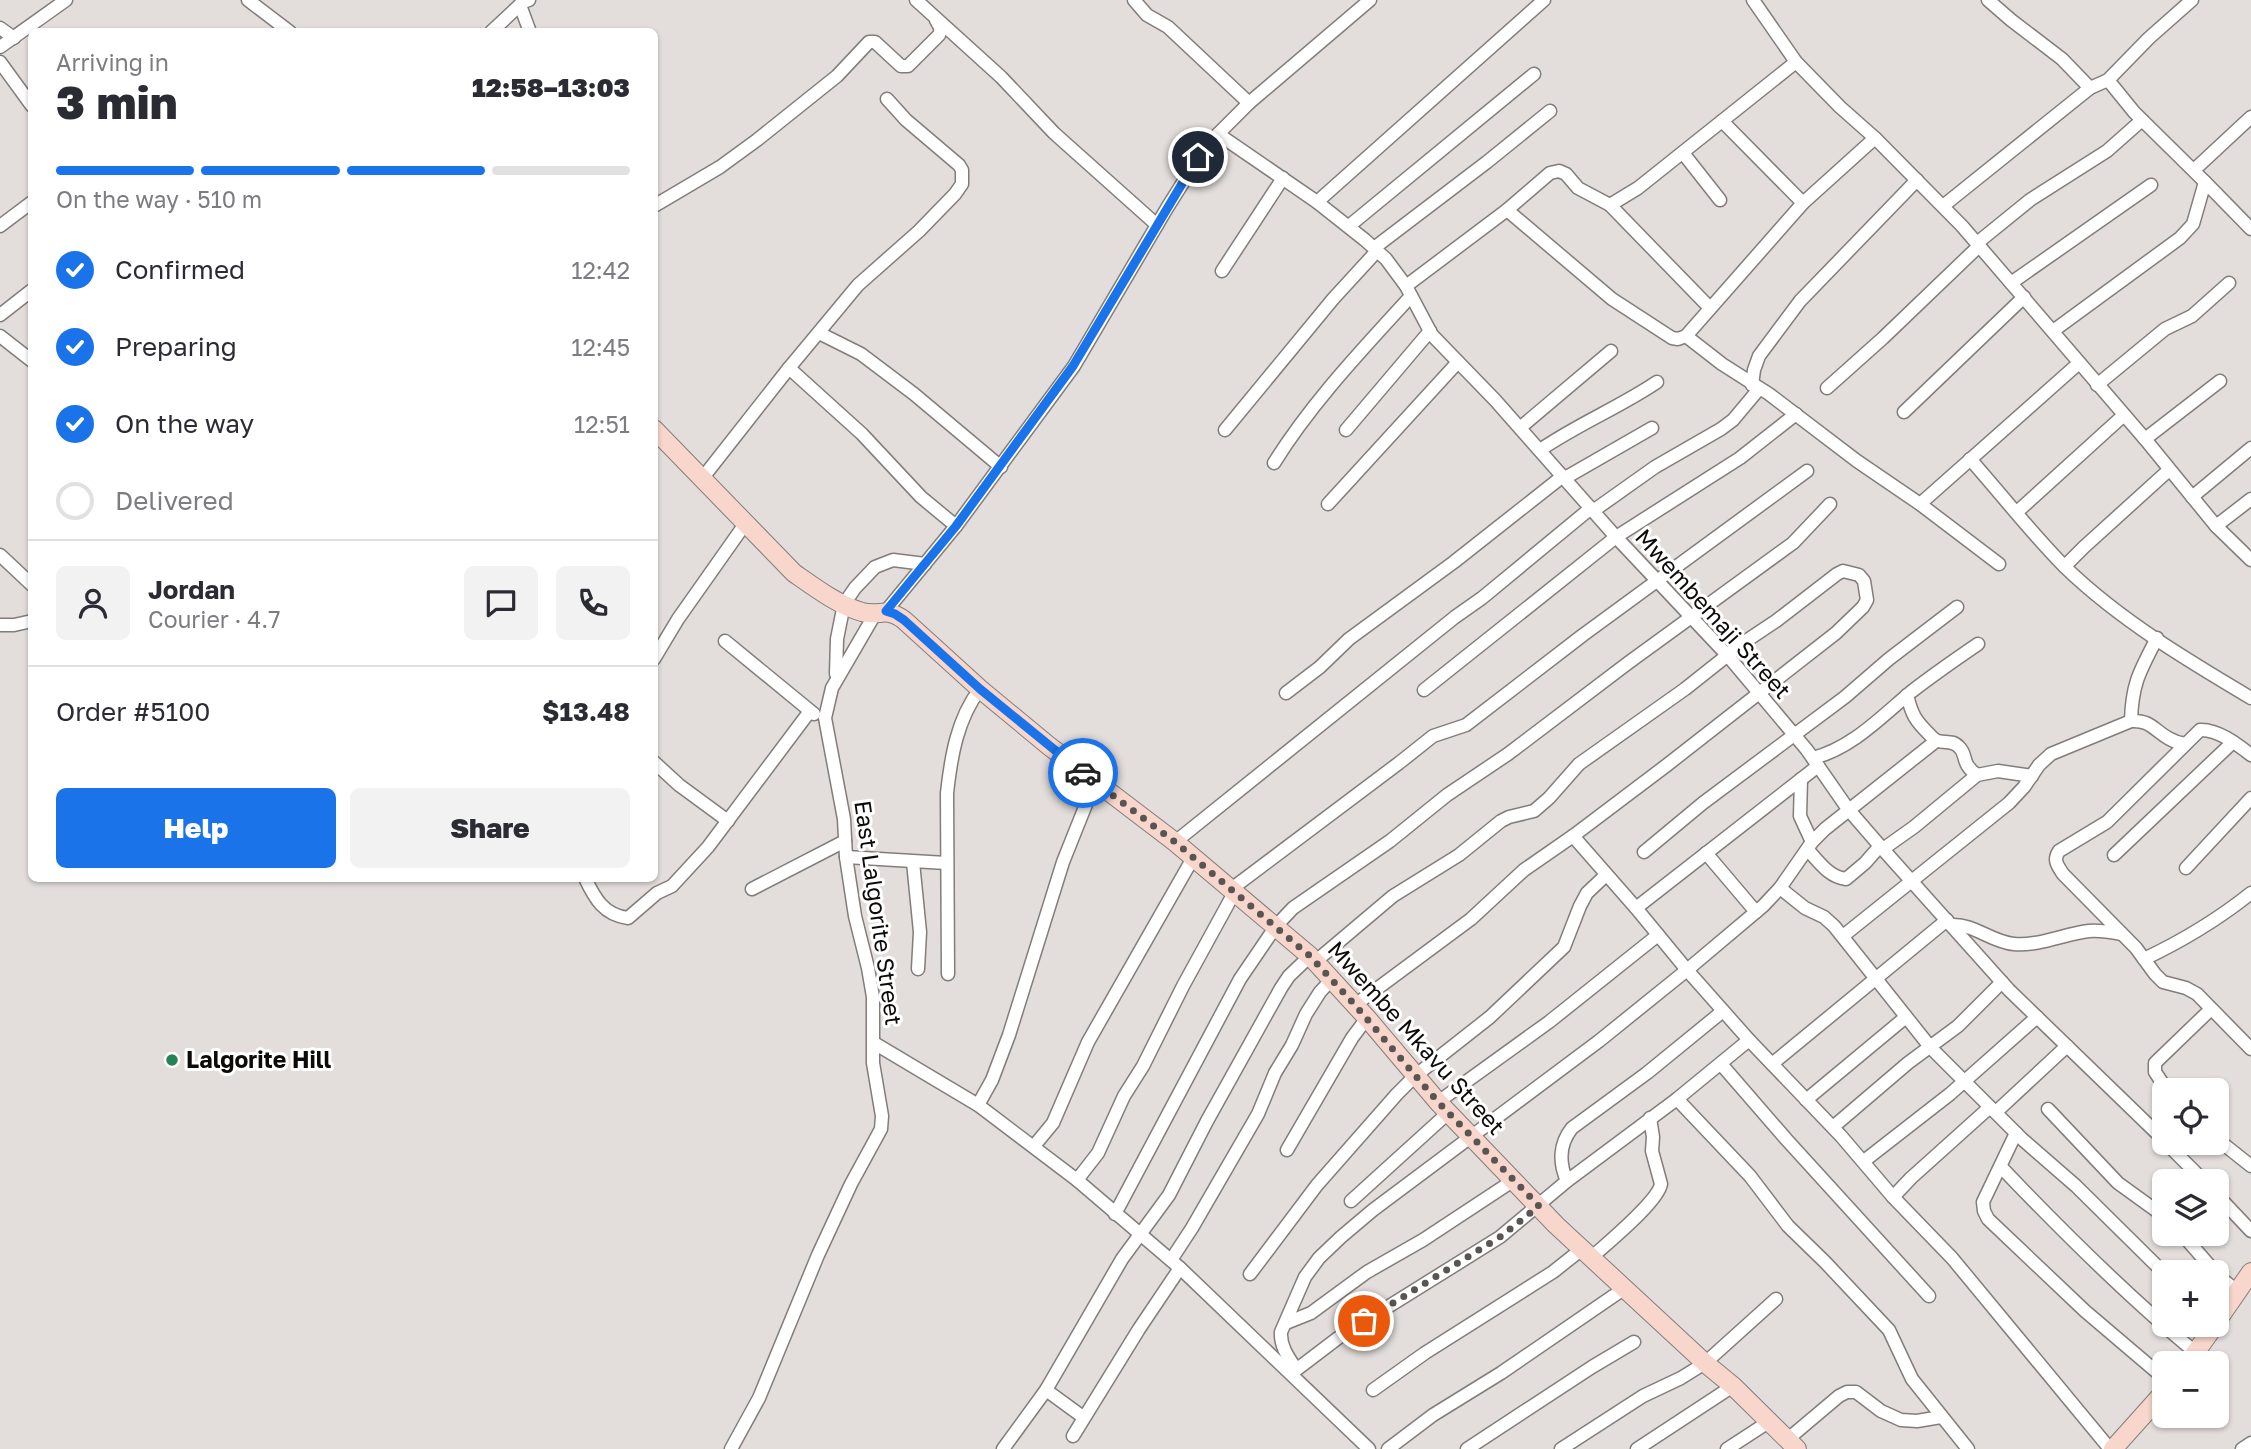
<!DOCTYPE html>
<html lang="en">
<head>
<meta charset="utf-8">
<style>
	:root { --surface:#fff; --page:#f2f2f3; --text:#2b2b33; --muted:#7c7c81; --line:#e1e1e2; --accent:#1a73e8 }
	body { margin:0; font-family:"Golos Text",sans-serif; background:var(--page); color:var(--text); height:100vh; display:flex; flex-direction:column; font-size:26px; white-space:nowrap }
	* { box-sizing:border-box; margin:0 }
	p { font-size:23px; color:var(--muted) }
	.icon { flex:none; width:38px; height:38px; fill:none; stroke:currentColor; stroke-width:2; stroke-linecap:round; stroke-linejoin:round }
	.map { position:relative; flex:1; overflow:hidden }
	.details { position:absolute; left:28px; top:28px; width:630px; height:854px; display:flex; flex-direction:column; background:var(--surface); border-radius:10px; box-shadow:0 2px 5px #0004 }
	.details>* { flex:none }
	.controls { position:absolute; left:2152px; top:1078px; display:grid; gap:14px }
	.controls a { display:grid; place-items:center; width:77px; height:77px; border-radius:10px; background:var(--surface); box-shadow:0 2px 5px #0004; font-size:35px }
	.pin { position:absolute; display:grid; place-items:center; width:60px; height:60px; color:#fff; margin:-30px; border:4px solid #fff; border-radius:50%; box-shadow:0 2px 7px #0007 }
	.courier { position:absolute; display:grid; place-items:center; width:70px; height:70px; margin:-35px; border:5px solid #1a73e8; border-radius:50%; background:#fff; color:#222; box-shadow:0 2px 9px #0007 }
	.overview em { font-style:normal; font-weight:800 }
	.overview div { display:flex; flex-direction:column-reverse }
	.overview { display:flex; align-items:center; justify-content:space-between; height:119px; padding:0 28px }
	h1 { font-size:46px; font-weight:800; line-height:52px }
	.bar { display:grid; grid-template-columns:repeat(4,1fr); gap:10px 7px; align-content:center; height:84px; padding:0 28px }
	.bar i { height:9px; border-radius:5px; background:var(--line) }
	.bar .current { background:var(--accent) }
	.bar p { grid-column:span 4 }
	.line { display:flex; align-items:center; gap:18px; padding:0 28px; border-top:2px solid var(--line) }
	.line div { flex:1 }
	.round { display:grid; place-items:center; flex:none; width:74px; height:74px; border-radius:10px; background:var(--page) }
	ol { padding:0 28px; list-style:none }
	li { display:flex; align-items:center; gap:21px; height:77px }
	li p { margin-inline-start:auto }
	li .icon { padding:7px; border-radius:50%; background:var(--accent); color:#fff; stroke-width:4 }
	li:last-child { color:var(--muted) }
	li i { width:38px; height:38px; border:4px solid var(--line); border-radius:50% }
	.primary-button { display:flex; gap:14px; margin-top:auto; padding:14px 28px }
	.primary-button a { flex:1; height:80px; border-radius:10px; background:var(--accent); color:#fff; font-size:28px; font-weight:800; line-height:80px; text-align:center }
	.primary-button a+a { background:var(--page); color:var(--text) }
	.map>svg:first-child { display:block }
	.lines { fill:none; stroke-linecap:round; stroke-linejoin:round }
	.street-casing { stroke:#827d7a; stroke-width:15 }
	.secondary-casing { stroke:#827d7a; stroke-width:20 }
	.street { stroke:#fff; stroke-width:12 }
	.secondary { stroke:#f8d6cb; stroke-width:18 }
	.done { stroke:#585553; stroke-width:7; stroke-dasharray:0 12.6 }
	.route { stroke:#1a73e8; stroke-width:9 }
	.poi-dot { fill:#268157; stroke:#fff; stroke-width:2.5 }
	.labels { text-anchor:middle; stroke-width:6; stroke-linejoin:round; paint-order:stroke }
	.street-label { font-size:23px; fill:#0d0b0a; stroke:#fff }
	.poi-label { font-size:23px; font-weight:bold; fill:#0d0b0a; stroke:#fff; text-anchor:start }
</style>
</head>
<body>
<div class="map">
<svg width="2251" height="1449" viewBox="0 0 2251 1449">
	<rect width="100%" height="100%" fill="#e3dedb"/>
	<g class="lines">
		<!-- street casing -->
		<g class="street-casing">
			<g id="street">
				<path d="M248 0 290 32"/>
				<path d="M916 0 1001 77 1054 133 1157 225"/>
				<path d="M1134 0 1147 15 1168 27 1249 103"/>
				<path d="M1753 0 1796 62 1840 107 1875 138 1962 226 2145 439 2216 526 2251 560"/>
				<path d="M1988 0 2011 20 2062 59 2090 88"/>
				<path d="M520 5 530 32"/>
				<path d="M0 28 14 38"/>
				<path d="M491 32 523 2 529 0"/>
				<path d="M0 47 66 0"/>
				<path d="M0 62 32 106"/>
				<path d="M2108 80 2134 112 2205 182"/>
				<path d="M1722 121 1803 203"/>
				<path d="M1218 134 1317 202 1365 240 1386 259 1406 286 1432 335 1495 400 1616 537 1728 656 1807 750 1848 809 1880 846 2009 990 2165 1141"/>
				<path d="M1683 153 1720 200"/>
				<path d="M2194 170 2251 117"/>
				<path d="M1317 202 1544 0"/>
				<path d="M1610 205 1638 188 1796 62"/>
				<path d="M654 206 720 167 757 140 837 76 869 42H875L901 66H908L939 35 941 29 936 20"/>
				<path d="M1943 206 2090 88 2108 80 2149 38 2192 0"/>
				<path d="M1507 210 1612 299 1672 338 1678 339 1686 336 1803 203 1875 138"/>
				<path d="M0 226 32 202"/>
				<path d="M1349 226 1534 74"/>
				<path d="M1977 243 2030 200 2107 151 2142 120"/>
				<path d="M1374 248 1487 162 1550 111"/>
				<path d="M1222 271 1283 178"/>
				<path d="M2011 283 2151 185"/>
				<path d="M1406 286 1507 210 1550 173 1559 171 1566 174 1578 188 1610 205 1710 308"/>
				<path d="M0 315 32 290"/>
				<path d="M2053 331 2180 238 2193 224 2205 182 2251 229"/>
				<path d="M819 333 861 354 914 394 1001 467"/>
				<path d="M0 336 32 361"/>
				<path d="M1686 336 1722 364 1769 394 1857 461 1920 504 1999 564"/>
				<path d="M789 368 862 434 921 497 956 526"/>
				<path d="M1752 385 1754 370 1759 356 1800 301 1917 180"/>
				<path d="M2097 385 2165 329 2192 316 2229 283"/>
				<path d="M1827 388 1883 338 1979 246"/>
				<path d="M1904 412 2024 297"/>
				<path d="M1521 427 1611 351"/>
				<path d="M1225 430 1333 299 1377 251"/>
				<path d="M1346 430 1430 331"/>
				<path d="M2145 439 2220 381"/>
				<path d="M1540 450C1578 424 1620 407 1657 382"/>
				<path d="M1970 459C2002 495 2032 534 2066 568 2120 620 2187 660 2251 698"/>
				<path d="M1274 463C1312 402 1362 350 1411 296"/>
				<path d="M1565 478 1652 428"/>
				<path d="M701 480 789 368 858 285 919 231 955 194 962 184V170L959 165 906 120 887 99"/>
				<path d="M2192 497 2251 448"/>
				<path d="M1328 504 1458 362"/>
				<path d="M1920 504 2079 363"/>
				<path d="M1593 511 1655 467 1721 429 1733 420 1759 389"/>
				<path d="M2017 512 2124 415"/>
				<path d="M2216 526 2251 499"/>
				<path d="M0 555 32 585"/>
				<path d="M2065 566 2084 547 2169 470"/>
				<path d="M886 611 956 526 1074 366 1167 208 1206 146 1249 103 1370 0"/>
				<path d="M0 625H14L32 621"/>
				<path d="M725 641 814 714"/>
				<path d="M654 659 678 619 745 524"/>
				<path d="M836 674 837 639 844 604 855 588 875 567 893 560 925 564"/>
				<path d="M1424 690 1616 537 1740 458 1796 414"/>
				<path d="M1286 693 1320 667 1349 639 1454 562 1563 476"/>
				<path d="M1907 695C1912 715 1915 720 1929 734 1932 737 1934 740 1938 741 1946 743 1953 740 1959 747 1968 755 1960 763 1977 775"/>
				<path d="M2131 721C2132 683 2140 671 2157 638"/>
				<path d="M2251 755C2238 745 2218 729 2200 730L2107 822 2059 851C2053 860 2057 865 2063 874L2136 948 2155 974 2163 982 2186 988 2197 994 2251 1049"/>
				<path d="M1813 758C1852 748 1881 717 1911 692 1933 675 1956 659 1978 644"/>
				<path d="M654 762 679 785 728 821"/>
				<path d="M1801 779 1800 816 1812 842"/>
				<path d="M1573 836 1636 908 1687 970 1749 1040 1841 1136 1893 1197 1952 1258 2110 1449"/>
				<path d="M1175 842 1455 617 1482 598 1591 508"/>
				<path d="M1883 849 1914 827 1977 775 1998 771 2032 776"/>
				<path d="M1808 850C1819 862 1829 877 1846 879L1865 863 1880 846"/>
				<path d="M1644 852 1703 803 1845 697 1889 659 1957 607"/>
				<path d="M1706 853 1756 912"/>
				<path d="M2114 855 2233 742"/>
				<path d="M846 857 946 863"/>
				<path d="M913 862 920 932 918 969"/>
				<path d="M2186 868 2251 798"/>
				<path d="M585 878C595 899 604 915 628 918L657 893 672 886 708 847 810 711"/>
				<path d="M1780 888 1805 908 1824 917 1834 926 1931 1048 2022 1139 2076 1186 2165 1274"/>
				<path d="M752 889 845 841"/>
				<path d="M1230 890 1399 763 1433 736 1466 725 1583 635 1807 471"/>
				<path d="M1636 908 1818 766"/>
				<path d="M1952 925C1975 924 1991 942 2014 944 2040 946 2064 934 2089 931 2100 930 2111 932 2122 934"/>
				<path d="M1843 936 2009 803 2024 787 2039 765 2051 754 2131 721C2150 720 2153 729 2168 738 2173 741 2179 743 2185 744"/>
				<path d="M2144 959C2184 940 2216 921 2251 893"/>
				<path d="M1316 961 1393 896 1459 855 1501 821 1509 817 1534 811 1549 798 1579 764 1685 689 1743 643 1776 621 1837 574 1843 571 1859 575 1864 581 1867 600 1863 607 1836 633 1667 765 1573 836 1524 870 1471 919 1355 1005"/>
				<path d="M948 974 947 793C951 757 957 719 980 689"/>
				<path d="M874 1043 978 1105 1077 1180 1180 1268 1369 1449"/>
				<path d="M1721 1064 1786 1139 1929 1296"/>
				<path d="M1772 1064 1947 920"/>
				<path d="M2167 1090 2155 1072V1063L2211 1009"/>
				<path d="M1677 1099 1750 1176 1788 1226 1825 1262 1889 1330 1912 1379 1968 1449"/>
				<path d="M1806 1100 1906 1017"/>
				<path d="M1438 1102 1549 1022 1658 935"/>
				<path d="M978 1105 992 1080 1009 1035 1063 862 1095 782"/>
				<path d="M2048 1109 2118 1183 2165 1217"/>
				<path d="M1996 1112 2067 1046"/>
				<path d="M1833 1127 1908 1063 1958 1026 2002 982"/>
				<path d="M2016 1133 1983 1202 1984 1211 1988 1219 2085 1311 2165 1379"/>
				<path d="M2217 1139 2251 1166"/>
				<path d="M2166 1143 2204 1181"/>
				<path d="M1034 1146 1053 1123 1088 1042 1193 858"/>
				<path d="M1287 1150 1352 1038 1367 1018"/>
				<path d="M1864 1161 1950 1094 2037 1017"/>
				<path d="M2001 1167C2063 1232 2126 1295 2195 1352"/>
				<path d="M1077 1180 1098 1153 1124 1096 1143 1066 1183 986 1234 893"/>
				<path d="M1567 1181C1559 1163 1559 1144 1572 1128L1647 1073 1723 1011"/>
				<path d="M2217 1195 2251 1231"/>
				<path d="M1893 1197 1911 1178 1990 1107"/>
				<path d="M1351 1201 1448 1113"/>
				<path d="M1115 1214 1240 979 1276 926 1293 908 1390 841 1447 795 1508 754 1628 663 1793 543 1830 504"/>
				<path d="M2182 1234 2215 1272"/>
				<path d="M1591 1258C1606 1244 1658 1202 1661 1184L1652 1151 1653 1137 1650 1118"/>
				<path d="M1171 1260 1192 1228 1258 1114 1275 1073 1292 1045 1306 1014 1320 992 1332 979"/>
				<path d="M1250 1274 1317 1185 1397 1094 1415 1076 1490 1017 1564 947 1580 906 1587 893 1606 875"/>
				<path d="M2217 1275 2238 1292"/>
				<path d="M1286 1323 1311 1313 1367 1272 1423 1240 1514 1180"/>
				<path d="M1296 1369C1288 1357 1280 1346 1281 1332L1305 1277 1319 1258 1341 1237 1373 1210 1599 1041 1687 970 1763 906 1780 888 1812 842 1825 829 1936 741"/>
				<path d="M1292 1373 1338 1338 1500 1237 1567 1181 1677 1099 1749 1040"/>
				<path d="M1046 1390 1083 1417"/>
				<path d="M1373 1390 1425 1353 1553 1272 1582 1249"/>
				<path d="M1073 1436 1139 1329 1180 1268"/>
				<path d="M1788 1439 1839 1396 1847 1392H1856L1881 1411 1901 1420 1917 1421 1941 1417"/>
				<path d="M731 1449 759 1398 818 1255 851 1184 881 1129 882 1116 873 1063V997L868 968 855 916 846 857 844 819 825 718 832 688 875 614"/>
				<path d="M1003 1449 1046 1390 1122 1259 1169 1195 1207 1121 1281 988 1289 976 1310 956"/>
				<path d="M1388 1449 1433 1415 1501 1373 1625 1288"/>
				<path d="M1467 1449 1592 1367 1634 1342"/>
				<path d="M1561 1449 1643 1396 1681 1378 1705 1363 1776 1299"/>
				<path d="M1637 1449 1733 1386"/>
				<path d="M1727 1449 1770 1421"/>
				<path d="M2242 1449 2251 1443"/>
			</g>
		</g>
		<!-- secondary casing -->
		<g class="secondary-casing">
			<g id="secondary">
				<path d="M654 429 794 573C814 587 838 605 862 612 882 617 884 606 904 620L980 689 1049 746 1175 842 1310 956 1367 1018 1438 1102 1556 1225 1705 1363 1733 1386 1797 1449"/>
				<path d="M2217 1321 2251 1272"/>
				<path d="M2188 1363 2215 1325"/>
				<path d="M2113 1449 2165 1391"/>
			</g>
		</g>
		<!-- street -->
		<use href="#street" class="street"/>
		<!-- secondary -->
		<use href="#secondary" class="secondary"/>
	</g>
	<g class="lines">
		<!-- done -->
		<path class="done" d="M1083 773 1175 842 1310 956 1355 1005 1438 1102 1539 1206 1500 1237 1364 1321"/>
		<!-- route -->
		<path class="route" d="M1083 773 980 689 904 620 895 614 886 611 956 526 1073 366 1198 157"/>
	</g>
	<!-- markers -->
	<circle class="poi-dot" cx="172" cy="1060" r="7"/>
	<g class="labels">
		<!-- street labels -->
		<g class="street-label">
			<text transform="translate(1713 614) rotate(48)" y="8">Mwembemaji Street</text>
			<text transform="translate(878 913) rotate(82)" y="8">East Lalgorite Street</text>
			<text transform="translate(1416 1038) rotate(48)" y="8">Mwembe Mkavu Street</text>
		</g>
		<!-- poi labels -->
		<g class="poi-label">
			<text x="186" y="1068">Lalgorite Hill</text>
		</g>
	</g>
</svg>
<div class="controls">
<a><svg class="icon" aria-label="locate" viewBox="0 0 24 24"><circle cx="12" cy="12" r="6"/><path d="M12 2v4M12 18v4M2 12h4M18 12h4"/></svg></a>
<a><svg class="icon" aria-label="layers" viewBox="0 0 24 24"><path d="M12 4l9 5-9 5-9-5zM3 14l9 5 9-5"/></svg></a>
<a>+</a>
<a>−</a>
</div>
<div class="pin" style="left:1364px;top:1321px;background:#ea580c"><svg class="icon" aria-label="bag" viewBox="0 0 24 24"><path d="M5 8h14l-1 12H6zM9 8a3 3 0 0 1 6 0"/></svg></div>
<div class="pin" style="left:1198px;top:157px;background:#1f2937"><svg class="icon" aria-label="home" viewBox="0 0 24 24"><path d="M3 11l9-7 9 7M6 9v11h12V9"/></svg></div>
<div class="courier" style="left:1083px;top:773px"><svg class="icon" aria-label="car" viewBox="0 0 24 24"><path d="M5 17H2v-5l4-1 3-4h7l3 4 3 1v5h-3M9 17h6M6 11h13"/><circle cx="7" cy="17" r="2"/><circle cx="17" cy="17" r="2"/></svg></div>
<section class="details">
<div class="overview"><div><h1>3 min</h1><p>Arriving in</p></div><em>12:58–13:03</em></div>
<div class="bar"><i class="current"></i><i class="current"></i><i class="current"></i><i></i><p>On the way · 510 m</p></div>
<ol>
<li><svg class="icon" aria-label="check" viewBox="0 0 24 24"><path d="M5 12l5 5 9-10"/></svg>Confirmed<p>12:42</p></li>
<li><svg class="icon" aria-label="check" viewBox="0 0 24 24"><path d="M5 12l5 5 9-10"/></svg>Preparing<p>12:45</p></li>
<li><svg class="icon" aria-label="check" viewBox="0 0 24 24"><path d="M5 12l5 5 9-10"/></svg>On the way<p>12:51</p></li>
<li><i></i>Delivered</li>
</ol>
<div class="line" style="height:126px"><a class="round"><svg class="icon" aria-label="person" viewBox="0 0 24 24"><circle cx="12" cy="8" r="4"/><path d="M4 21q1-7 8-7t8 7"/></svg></a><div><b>Jordan</b><p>Courier · 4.7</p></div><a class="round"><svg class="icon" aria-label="chat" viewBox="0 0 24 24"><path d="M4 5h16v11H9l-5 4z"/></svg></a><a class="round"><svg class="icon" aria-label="phone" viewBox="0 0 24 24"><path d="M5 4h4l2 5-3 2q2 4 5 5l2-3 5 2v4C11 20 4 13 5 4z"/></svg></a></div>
<div class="line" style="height:91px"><div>Order #5100</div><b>$13.48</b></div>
<div class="primary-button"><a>Help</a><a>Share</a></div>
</section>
</div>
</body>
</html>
